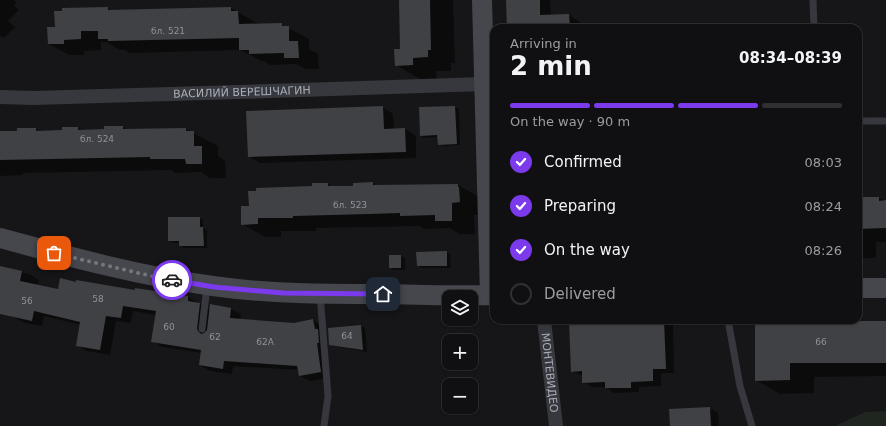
<!DOCTYPE html>
<html lang="en">
<head>
<meta charset="utf-8">
<style>
	:root { --surface:#101012; --page:#1e1e20; --text:#f1f3f6; --muted:#9c9d9f; --line:#303032; --accent:#7c3aed }
	body { margin:0; font-family:"DejaVu Sans",sans-serif; background:var(--page); color:var(--text); height:100vh; display:flex; flex-direction:column; font-size:15px; white-space:nowrap }
	* { box-sizing:border-box; margin:0 }
	p { font-size:13px; color:var(--muted) }
	.icon { flex:none; width:22px; height:22px; fill:none; stroke:currentColor; stroke-width:2; stroke-linecap:round; stroke-linejoin:round }
	.map { position:relative; flex:1; overflow:hidden }
	.details { position:absolute; left:490px; top:24px; width:372px; height:300px; display:flex; flex-direction:column; background:var(--surface); border-radius:12px; box-shadow:0 1px 3px #0004,0 0 0 1px var(--line) }
	.details>* { flex:none }
	.buttons { position:absolute; left:442px; top:290px; display:grid; gap:8px }
	.buttons a { display:grid; place-items:center; width:36px; height:36px; border-radius:8px; background:var(--surface); box-shadow:0 1px 3px #0004,0 0 0 1px var(--line); font-size:20px }
	.pin { position:absolute; display:grid; place-items:center; width:34px; height:34px; color:#fff; margin:-17px; border-radius:8px; box-shadow:0 2px 6px #0006 }
	.courier { position:absolute; display:grid; place-items:center; width:40px; height:40px; margin:-20px; border:3px solid #7c3aed; border-radius:50%; background:#fff; color:#222; box-shadow:0 1px 5px #0007 }
	.head em { font-style:normal; font-weight:700 }
	.head div { display:flex; flex-direction:column-reverse }
	.head { display:flex; align-items:center; justify-content:space-between; height:68px; padding:0 20px }
	h1 { font-size:26px; font-weight:700; line-height:30px }
	.bar { display:grid; grid-template-columns:repeat(4,1fr); gap:6px 4px; align-content:center; height:48px; padding:0 20px }
	.bar i { height:5px; border-radius:3px; background:var(--line) }
	.bar .active { background:var(--accent) }
	.bar p { grid-column:span 4 }
	ol { padding:0 20px; list-style:none }
	li { display:flex; align-items:center; gap:12px; height:44px }
	li p { margin-inline-start:auto }
	li .icon { padding:4px; border-radius:50%; background:var(--accent); color:#fff; stroke-width:4 }
	li:last-child { color:var(--muted) }
	li i { width:22px; height:22px; border:2px solid var(--line); border-radius:50% }
	.map>svg:first-child { display:block }
	.green { fill:#1e261f }
	.shadow { fill:#0007 }
	.building { fill:#404145 }
	.lines { fill:none; stroke-linecap:round; stroke-linejoin:round }
	.lane { stroke:#37383d; stroke-width:7 }
	.street { stroke:#37383d; stroke-width:14 }
	.secondary { stroke:#45474d; stroke-width:20 }
	.done { stroke:#757880; stroke-width:4; stroke-dasharray:0 7.2 }
	.route { stroke:#7c3aed; stroke-width:5 }
	.labels { text-anchor:middle; stroke-width:3; stroke-linejoin:round; paint-order:stroke }
	.number-label { font-size:9px; fill:#8e929b }
	.street-label { font-size:11px; fill:#a8adb8; stroke:#111113 }
</style>
</head>
<body>
<div class="map">
<svg width="886" height="426" viewBox="0 0 886 426">
	<rect width="100%" height="100%" fill="#161618"/>
	<!-- green -->
	<path class="green" d="M886 411V426H835L865 412Z"/>
	<!-- shadow -->
	<g class="shadow">
		<path d="M0 0H14L17 3 14 5 19 10 8 21 15 27 4 38 0 36Z"/>
		<path d="M400 0H453L455 63H451V71H436L437 79H420L396 65 401 50Z"/>
		<path d="M507 0H550L551 16 569 15 580 22V28H508Z"/>
		<path d="M107 8 113 11 231 8 258 24H281L309 39V49L318 54 319 69H305L296 64 270 65 264 61H261L241 50 130 53 125 50H120L106 42H101V50L84 51V55H69L49 44 56 28Z"/>
		<path d="M382 107 393 114 394 130 405 129 416 136V158L260 163 249 157Z"/>
		<path d="M455 107 459 109 460 145 443 146 439 144 438 137 425 138 421 136Z"/>
		<path d="M105 127H123L128 130 186 129 218 146V156L225 161 226 178H210L201 172 175 173 171 170 23 173V175L0 176V132H18L35 129 40 132 63 131V128H78L83 131 105 130Z"/>
		<path d="M373 183 377 186 458 185 481 198 482 215H474L475 234H459L450 228 424 229 420 226 316 228V231H281V237H265L242 224 250 207 313 187 328 184 332 187H354Z"/>
		<path d="M879 198 886 201V242H876V258H858V202Z"/>
		<path d="M199 218 203 220V228L207 231V248H184L180 246V243H173L169 241Z"/>
		<path d="M446 252 450 254 451 268H422L418 266Z"/>
		<path d="M401 256 405 258V270H394L390 267Z"/>
		<path d="M0 267 29 274 39 280 38 284H32L59 290 76 283 136 291V289L188 297 210 310 231 309 241 314 240 320 295 324 313 320 323 326 324 334 327 336 328 348 326 347 330 378 310 381 300 376 299 370 233 366 232 374 210 371 200 365 202 353 162 347 152 341 156 315 133 311 131 323 116 321 110 355 87 351 77 345 81 325 44 316 42 326 25 323 0 310Z"/>
		<path d="M625 320H666L673 324 674 373H661V386L639 387V392L614 393 606 387H592L583 382V376L572 371Z"/>
		<path d="M756 322H886V376L814 377V393L780 394 756 380Z"/>
		<path d="M360 326 365 328 367 352 334 346 330 344Z"/>
		<path d="M709 408 718 413 719 426H671Z"/>
	</g>
	<!-- building -->
	<g class="building">
		<path d="M399 0H430L431 50H428V57L413 58V65L395 66 394 49H400Z"/>
		<path d="M506 0H540V15L569 14 570 28H507Z"/>
		<path d="M108 7V10L231 7V11H238L239 24 282 23V26H289V41H298L299 58H284V53L249 54V50H239V38L108 41V39H98V31H81V39L64 40V44H48L47 27H55L54 11H62V8Z"/>
		<path d="M383 106 384 129 405 128 406 152 248 157 246 111Z"/>
		<path d="M455 106 457 144 438 145 437 135 420 136 419 107Z"/>
		<path d="M104 126H123V129L186 128V131H194V146H202V164H186L185 159H150V157L0 160V131H17V128H36V131L62 130V127H78V130L104 129Z"/>
		<path d="M373 182V185L458 184V187H459L460 202 452 203V221H435V215L400 216V213L369 214 293 216V218H258V224L241 225V206H249L248 191H256V188L312 186V183H328V186H353V183Z"/>
		<path d="M861 197H879V201L886 200V228L858 229V201H861Z"/>
		<path d="M168 217H200V227H203L204 246H179V241H168Z"/>
		<path d="M447 251V266H417L416 252Z"/>
		<rect x="389" y="255" width="12" height="13"/>
		<path d="M0 266 22 271 20 281 58 289 60 278 76 282V280L135 290V288L188 296V301L200 303 197 329 198 331 201 334 204 333 207 330 210 304 231 308 230 318 294 323 313 319 315 329H318L319 343H317L321 372 299 376 297 366 224 361 223 369 199 365 201 350 151 342 156 311 123 306 121 318 106 316 100 350 76 346 80 322 34 311 32 321 0 314Z"/>
		<path d="M595 320H664L666 369H653V381L631 382V388H605V382L582 383V371L571 372 569 321Z"/>
		<path d="M755 321H886V363H790V380L755 381Z"/>
		<path d="M361 325 363 350 329 345 328 328Z"/>
		<path d="M710 407 711 426H670L669 409Z"/>
	</g>
	<g class="lines">
		<!-- lane -->
		<g class="lane">
			<path d="M813 0 814 28"/>
			<path d="M858 121H886"/>
			<path d="M320 294 328 396 324 426"/>
			<path d="M728 320 740 386 752 426"/>
			<path d="M202 329 207 286"/>
		</g>
		<!-- street -->
		<g class="street">
			<path id="s1" d="M0 97 33 98C183 93 334 90 484 84"/>
			<path id="s2" d="M544 320 556 426"/>
		</g>
		<!-- secondary -->
		<g class="secondary">
			<path d="M482 0 490 295"/>
			<path d="M0 238C70 257 140 276 213 286 269 294 325 294 382 294 419 295 457 296 494 295"/>
			<path d="M858 288H886"/>
		</g>
	</g>
	<g class="lines">
		<!-- done -->
		<path class="done" d="M54 253 151 276 172 280"/>
		<!-- route -->
		<path class="route" d="M172 280 214 287 283 293 383 294"/>
	</g>
	<g class="labels">
		<!-- number labels -->
		<g class="number-label">
			<text x="168" y="34">бл. 521</text>
			<text x="97" y="142">бл. 524</text>
			<text x="350" y="208">бл. 523</text>
			<text x="98" y="302">58</text>
			<text x="27" y="304">56</text>
			<text x="169" y="330">60</text>
			<text x="347" y="339">64</text>
			<text x="215" y="340">62</text>
			<text x="265" y="345">62A</text>
			<text x="821" y="345">66</text>
		</g>
		<!-- street labels -->
		<g class="street-label">
			<text dy="4" stroke="none"><textPath href="#s1" startOffset="242">ВАСИЛИЙ ВЕРЕШЧАГИН</textPath></text>
			<text dy="4" stroke="none"><textPath href="#s2" startOffset="53">МОНТЕВИДЕО</textPath></text>
		</g>
	</g>
</svg>
<div class="buttons">
<a><svg class="icon" aria-label="layers" viewBox="0 0 24 24"><path d="M12 4l9 5-9 5-9-5zM3 14l9 5 9-5"/></svg></a>
<a>+</a>
<a>−</a>
</div>
<div class="pin" style="left:54px;top:253px;background:#ea580c"><svg class="icon" aria-label="bag" viewBox="0 0 24 24"><path d="M5 8h14l-1 12H6zM9 8a3 3 0 0 1 6 0"/></svg></div>
<div class="pin" style="left:383px;top:294px;background:#1f2937"><svg class="icon" aria-label="home" viewBox="0 0 24 24"><path d="M3 11l9-7 9 7M6 9v11h12V9"/></svg></div>
<div class="courier" style="left:172px;top:280px"><svg class="icon" aria-label="car" viewBox="0 0 24 24"><path d="M5 17H2v-5l4-1 3-4h7l3 4 3 1v5h-3M9 17h6M6 11h13"/><circle cx="7" cy="17" r="2"/><circle cx="17" cy="17" r="2"/></svg></div>
<section class="details">
<div class="head"><div><h1>2 min</h1><p>Arriving in</p></div><em>08:34–08:39</em></div>
<div class="bar"><i class="active"></i><i class="active"></i><i class="active"></i><i></i><p>On the way · 90 m</p></div>
<ol>
<li><svg class="icon" aria-label="check" viewBox="0 0 24 24"><path d="M5 12l5 5 9-10"/></svg>Confirmed<p>08:03</p></li>
<li><svg class="icon" aria-label="check" viewBox="0 0 24 24"><path d="M5 12l5 5 9-10"/></svg>Preparing<p>08:24</p></li>
<li><svg class="icon" aria-label="check" viewBox="0 0 24 24"><path d="M5 12l5 5 9-10"/></svg>On the way<p>08:26</p></li>
<li><i></i>Delivered</li>
</ol>
</section>
</div>
</body>
</html>
